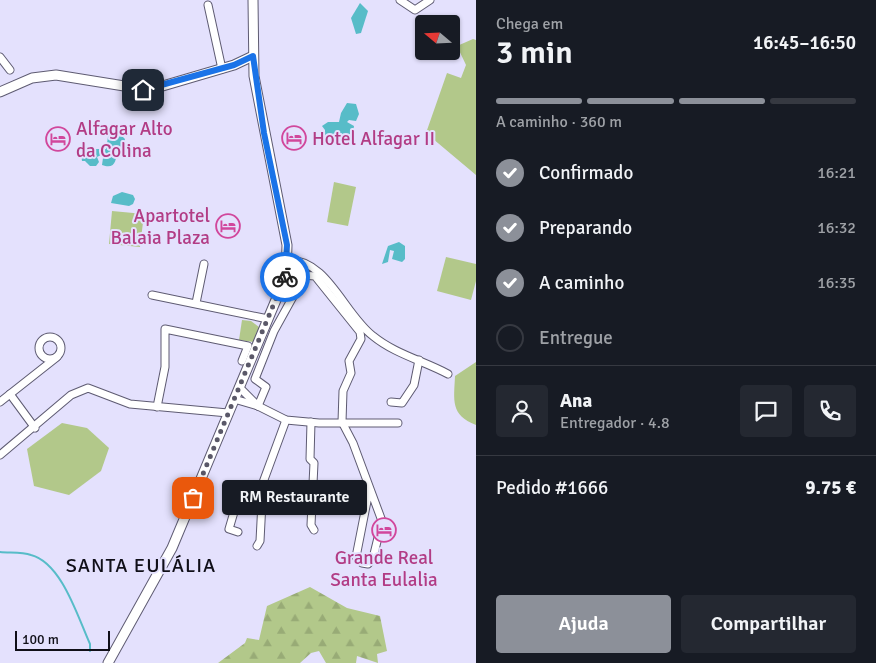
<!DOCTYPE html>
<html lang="pt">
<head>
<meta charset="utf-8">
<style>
	:root { --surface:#171b24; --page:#242831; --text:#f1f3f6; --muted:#9ea1a6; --line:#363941; --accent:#8c9099 }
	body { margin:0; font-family:Signika,sans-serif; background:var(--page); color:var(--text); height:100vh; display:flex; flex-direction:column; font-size:19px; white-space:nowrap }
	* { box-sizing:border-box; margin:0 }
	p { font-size:16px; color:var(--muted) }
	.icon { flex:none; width:28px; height:28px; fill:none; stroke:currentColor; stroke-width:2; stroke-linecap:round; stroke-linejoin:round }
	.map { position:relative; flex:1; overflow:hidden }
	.drawer { display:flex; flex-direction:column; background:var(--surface); width:400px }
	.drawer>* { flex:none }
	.needle { width:32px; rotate:289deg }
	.buttons { position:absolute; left:415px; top:15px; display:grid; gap:10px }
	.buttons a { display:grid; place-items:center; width:45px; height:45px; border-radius:5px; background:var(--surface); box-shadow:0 1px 4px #0004; font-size:25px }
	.scale { position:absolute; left:15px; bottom:12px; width:95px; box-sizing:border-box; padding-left:5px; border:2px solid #100f18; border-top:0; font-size:14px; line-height:18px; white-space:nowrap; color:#100f18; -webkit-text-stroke:4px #e4e1fd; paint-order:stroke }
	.pin { position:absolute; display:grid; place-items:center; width:42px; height:42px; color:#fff; margin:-21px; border-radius:10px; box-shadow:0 2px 8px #0006 }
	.courier { position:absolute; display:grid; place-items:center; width:50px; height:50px; margin:-25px; border:4px solid #1a73e8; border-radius:50%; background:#fff; color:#222; box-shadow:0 1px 6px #0007 }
	.bubble { position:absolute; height:35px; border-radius:5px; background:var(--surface); box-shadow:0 1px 4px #0004; font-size:16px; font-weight:600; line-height:35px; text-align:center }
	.overview em { font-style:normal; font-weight:600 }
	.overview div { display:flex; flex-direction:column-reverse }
	.overview { display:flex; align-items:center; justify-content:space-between; height:85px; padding:0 20px }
	h1 { font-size:32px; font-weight:600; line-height:38px }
	.bar { display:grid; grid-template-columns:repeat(4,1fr); gap:8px 5px; align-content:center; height:60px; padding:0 20px }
	.bar i { height:6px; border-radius:4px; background:var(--line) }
	.bar .on { background:var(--accent) }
	.bar p { grid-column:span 4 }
	.line { display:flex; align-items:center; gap:12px; padding:0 20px; border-top:1px solid var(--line) }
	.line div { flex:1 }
	.round { display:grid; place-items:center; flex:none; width:52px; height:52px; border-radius:5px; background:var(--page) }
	ol { padding:0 20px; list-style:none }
	li { display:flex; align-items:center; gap:15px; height:55px }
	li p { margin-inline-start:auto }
	li .icon { padding:5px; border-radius:50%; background:var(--accent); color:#fff; stroke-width:4 }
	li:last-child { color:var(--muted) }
	li i { width:28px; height:28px; border:2px solid var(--line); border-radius:50% }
	.primary-button { display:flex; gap:10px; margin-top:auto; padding:10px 20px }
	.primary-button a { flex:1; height:58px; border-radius:5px; background:var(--accent); color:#fff; font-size:20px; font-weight:600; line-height:58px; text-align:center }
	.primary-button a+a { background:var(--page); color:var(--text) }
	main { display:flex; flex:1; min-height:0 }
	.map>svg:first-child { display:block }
	.green { fill:#b2c88a }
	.forest { fill:url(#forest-firs) }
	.water { fill:#57bcc8 }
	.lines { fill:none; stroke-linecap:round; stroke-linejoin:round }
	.stream { stroke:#57bcc8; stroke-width:2 }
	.minor-casing { stroke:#5e5b72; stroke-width:9 }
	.tertiary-casing { stroke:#5e5b72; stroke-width:11 }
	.minor { stroke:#fff; stroke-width:7 }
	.tertiary { stroke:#fff; stroke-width:9 }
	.done { stroke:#5a5868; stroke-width:5; stroke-dasharray:0 9 }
	.route { stroke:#1a73e8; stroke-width:6 }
	.labels { text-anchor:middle; stroke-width:4; stroke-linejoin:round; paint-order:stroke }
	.hotel-label { font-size:19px; fill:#b23c85; stroke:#e4e1fd; text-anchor:start }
	.neighbourhood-label { font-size:20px; letter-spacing:1px; fill:#100f18; stroke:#e4e1fd }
</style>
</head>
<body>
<main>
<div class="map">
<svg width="476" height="663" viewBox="0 0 476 663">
	<defs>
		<pattern id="forest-firs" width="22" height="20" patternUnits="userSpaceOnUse" patternTransform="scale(1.25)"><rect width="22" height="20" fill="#b2c88a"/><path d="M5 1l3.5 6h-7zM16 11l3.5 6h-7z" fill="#98ab76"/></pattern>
	</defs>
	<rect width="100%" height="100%" fill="#e4e1fd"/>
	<!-- green -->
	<g class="green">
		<path d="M473 39 476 40V175L426 133 447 73 461 78 466 65 457 46Z"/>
		<path d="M334 182 356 187 348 226 327 222Z"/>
		<path d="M112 211 144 214 140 247 109 244Z"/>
		<path d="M446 257 476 264V281L471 300 437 291Z"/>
		<path d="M242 320 251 321 259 327 253 342 239 340Z"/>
		<path d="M476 362V425C450 415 454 400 455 376Z"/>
		<path d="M62 423 87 428 109 448 101 471 69 495 34 486 27 449Z"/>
	</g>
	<!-- forest -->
	<path class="forest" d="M310 587 347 608 380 616 387 651 377 654 378 663 357 656 356 663H326L319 651 311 653 300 663H218L245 643 247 638 259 640 267 606Z"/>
	<!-- water -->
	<g class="water">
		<path d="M360 3 368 11 361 33 356 34 351 18Z"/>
		<path d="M347 103 356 104 359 114 356 121 349 120 347 122 354 126 353 132 347 136 336 134 329 139 325 138V130L322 126 328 122H339L341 113Z"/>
		<path d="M113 132 116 137 122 136 125 139 124 144 116 150C117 160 115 170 102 165L103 158 101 155 97 157 99 162 96 166H90L85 161H82L81 154 90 149H106L108 137Z"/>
		<path d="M122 192 133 195 135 199 133 204 129 206 111 203 113 196Z"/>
		<path d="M399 242 405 246V259L402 262 392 259 394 251 390 250 388 262 382 264 388 246Z"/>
	</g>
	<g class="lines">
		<!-- stream -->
		<path class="stream" d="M0 552C10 553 22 552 31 555 62 563 78 618 90 644V651"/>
		<!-- minor casing -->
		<g class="minor-casing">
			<g id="minor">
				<path d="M400 0 415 10 430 0"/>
				<path d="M208 5 222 69"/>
				<path d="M0 57 10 70"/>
				<path d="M287 260C327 258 344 314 373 336 395 354 424 361 448 374"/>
				<path d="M152 295 268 319"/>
				<path d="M196 303 204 264"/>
				<circle cx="50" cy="348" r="11"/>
				<path d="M239 387 258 406"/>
				<path d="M10 394 35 428"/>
				<path d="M234 399 258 406 286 420 319 423H398"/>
				<path d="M0 402 57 357"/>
				<path d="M391 402 402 403 414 385 419 360"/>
				<path d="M258 406 266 387 255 379 274 331 295 293 301 275 315 276 360 332 361 339 349 361 351 373 343 391 342 422 353 443 382 521 373 558 368 564 362 563 356 557 369 491"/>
				<path d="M157 407 165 367V329L248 346 242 361"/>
				<path d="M311 422 310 459 314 463 311 525 314 530"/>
				<path d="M0 455 71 395 88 388 130 404 228 413"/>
				<path d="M238 532 229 529 239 495 246 493 258 496"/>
				<path d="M257 546 260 541 262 502 258 496 286 420"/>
			</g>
		</g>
		<!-- tertiary casing -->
		<g class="tertiary-casing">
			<g id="tertiary">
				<path d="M0 92 32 78 56 75 149 90 234 65 253 56"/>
				<path d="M108 663 172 548 286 276 287 245 254 76 253 0"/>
			</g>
		</g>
		<!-- minor -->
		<use href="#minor" class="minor"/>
		<!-- tertiary -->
		<use href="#tertiary" class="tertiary"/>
	</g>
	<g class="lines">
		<!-- done -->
		<path class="done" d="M193 498 285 277"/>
		<!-- route -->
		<path class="route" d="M143 90 234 65 253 56 264 133 287 245 285 277"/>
	</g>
	<!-- icons -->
	<defs>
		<g id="hotel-ring" transform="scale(1.25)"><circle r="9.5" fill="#e4e1fd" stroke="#d1479c" stroke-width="1.5"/><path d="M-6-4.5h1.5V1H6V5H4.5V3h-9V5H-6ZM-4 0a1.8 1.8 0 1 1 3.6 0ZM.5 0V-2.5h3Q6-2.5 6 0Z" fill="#d1479c"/></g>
	</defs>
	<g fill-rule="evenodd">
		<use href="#hotel-ring" x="294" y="138"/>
		<use href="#hotel-ring" x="58" y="139"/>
		<use href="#hotel-ring" x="228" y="226"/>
		<use href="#hotel-ring" x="384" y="530"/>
	</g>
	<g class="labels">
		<!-- hotel labels -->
		<g class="hotel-label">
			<text x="76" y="135">Alfagar Alto<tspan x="76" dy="22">da Colina</tspan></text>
			<text x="312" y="145">Hotel Alfagar II</text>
			<text x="210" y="222" text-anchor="end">Apartotel<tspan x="210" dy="22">Balaia Plaza</tspan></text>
			<text x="384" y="564" text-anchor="middle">Grande Real<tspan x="384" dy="22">Santa Eulalia</tspan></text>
		</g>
		<!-- neighbourhood labels -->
		<g class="neighbourhood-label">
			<text x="141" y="572">SANTA EULÁLIA</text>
		</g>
	</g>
</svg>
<div class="buttons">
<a><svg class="needle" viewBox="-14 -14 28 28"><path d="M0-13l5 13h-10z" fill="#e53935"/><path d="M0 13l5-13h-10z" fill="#9ea1a6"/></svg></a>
</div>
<div class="scale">100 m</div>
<div class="pin" style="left:193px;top:498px;background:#ea580c"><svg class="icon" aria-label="bag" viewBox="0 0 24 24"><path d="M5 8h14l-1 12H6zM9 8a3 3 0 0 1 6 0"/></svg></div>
<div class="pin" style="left:143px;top:90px;background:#1f2937"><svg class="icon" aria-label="home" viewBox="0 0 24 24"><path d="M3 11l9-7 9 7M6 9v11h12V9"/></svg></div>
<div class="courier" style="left:285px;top:277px"><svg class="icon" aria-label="bike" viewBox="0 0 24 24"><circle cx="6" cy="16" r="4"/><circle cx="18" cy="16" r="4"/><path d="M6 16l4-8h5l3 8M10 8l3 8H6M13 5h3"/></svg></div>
<div class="bubble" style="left:222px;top:480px;width:145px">RM Restaurante</div>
</div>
<section class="drawer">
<div class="overview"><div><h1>3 min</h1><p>Chega em</p></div><em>16:45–16:50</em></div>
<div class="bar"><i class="on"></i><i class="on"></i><i class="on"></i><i></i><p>A caminho · 360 m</p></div>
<ol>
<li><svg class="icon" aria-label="check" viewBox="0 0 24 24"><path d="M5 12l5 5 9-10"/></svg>Confirmado<p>16:21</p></li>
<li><svg class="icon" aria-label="check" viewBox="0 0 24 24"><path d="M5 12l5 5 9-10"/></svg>Preparando<p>16:32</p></li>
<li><svg class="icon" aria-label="check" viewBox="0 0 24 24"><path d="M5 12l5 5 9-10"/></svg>A caminho<p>16:35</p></li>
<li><i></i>Entregue</li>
</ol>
<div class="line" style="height:90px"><a class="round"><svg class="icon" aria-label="person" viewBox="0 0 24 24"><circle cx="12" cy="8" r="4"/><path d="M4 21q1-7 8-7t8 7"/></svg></a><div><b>Ana</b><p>Entregador · 4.8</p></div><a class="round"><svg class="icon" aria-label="chat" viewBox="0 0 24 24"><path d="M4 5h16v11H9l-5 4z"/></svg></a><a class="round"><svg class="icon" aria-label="phone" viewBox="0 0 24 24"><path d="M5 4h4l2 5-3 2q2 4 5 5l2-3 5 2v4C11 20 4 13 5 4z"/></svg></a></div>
<div class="line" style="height:65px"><div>Pedido #1666</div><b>9.75 €</b></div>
<div class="primary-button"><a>Ajuda</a><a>Compartilhar</a></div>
</section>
</main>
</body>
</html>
